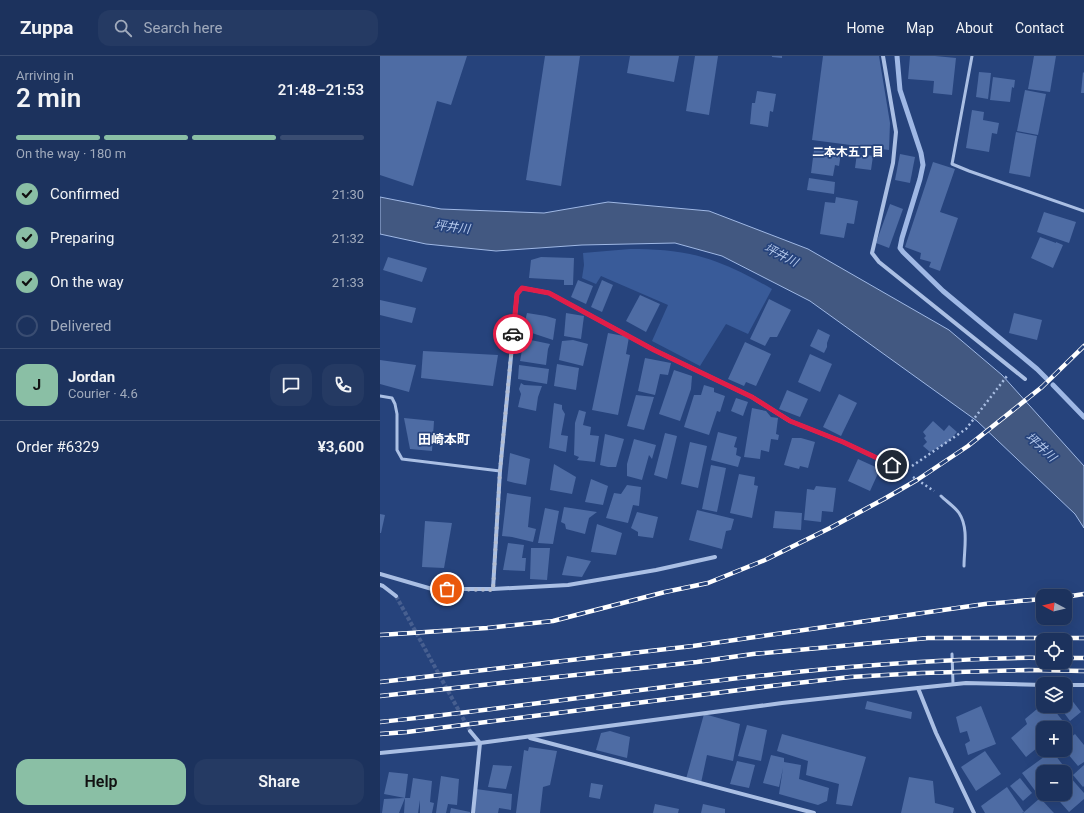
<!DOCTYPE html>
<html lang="en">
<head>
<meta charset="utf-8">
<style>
	:root { --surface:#1c325d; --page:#253a63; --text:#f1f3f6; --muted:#a0aabc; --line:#3a4d72; --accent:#8abfa5 }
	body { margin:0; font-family:Roboto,"Noto Sans JP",sans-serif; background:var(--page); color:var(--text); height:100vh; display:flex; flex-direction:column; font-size:15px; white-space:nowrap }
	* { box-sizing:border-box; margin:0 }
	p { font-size:13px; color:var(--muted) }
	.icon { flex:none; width:22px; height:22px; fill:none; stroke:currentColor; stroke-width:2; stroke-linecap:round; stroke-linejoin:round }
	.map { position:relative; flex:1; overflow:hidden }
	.drawer { display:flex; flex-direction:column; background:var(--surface); width:380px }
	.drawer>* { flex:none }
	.needle { width:26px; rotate:277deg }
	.tools { position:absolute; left:656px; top:533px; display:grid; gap:8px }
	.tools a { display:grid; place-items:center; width:36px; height:36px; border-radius:8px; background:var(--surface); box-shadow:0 4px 16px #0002,0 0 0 1px var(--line); font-size:20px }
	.pin { position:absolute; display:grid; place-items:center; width:34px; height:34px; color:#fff; margin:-17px; border:2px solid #fff; border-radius:50%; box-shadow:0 1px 4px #0007 }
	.courier { position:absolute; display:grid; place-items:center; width:40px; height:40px; margin:-20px; border:3px solid #e11d48; border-radius:50%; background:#fff; color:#222; box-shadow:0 1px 5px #0007 }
	.summary em { font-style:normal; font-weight:600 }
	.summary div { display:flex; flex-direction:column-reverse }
	.summary { display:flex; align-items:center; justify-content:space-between; height:68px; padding:0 16px }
	h1 { font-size:26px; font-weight:600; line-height:30px }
	.bar { display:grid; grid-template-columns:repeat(4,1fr); gap:6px 4px; align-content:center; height:48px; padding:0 16px }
	.bar i { height:5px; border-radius:3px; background:var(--line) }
	.bar .current { background:var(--accent) }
	.bar p { grid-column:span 4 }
	.line { display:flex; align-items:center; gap:10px; padding:0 16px; border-top:1px solid var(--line) }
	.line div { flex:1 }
	.round { display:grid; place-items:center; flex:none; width:42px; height:42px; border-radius:12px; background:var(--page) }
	ol { padding:0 16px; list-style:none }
	li { display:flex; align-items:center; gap:12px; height:44px }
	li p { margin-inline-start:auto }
	li .icon { padding:4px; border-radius:50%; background:var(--accent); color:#111; stroke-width:4 }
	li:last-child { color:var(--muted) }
	li i { width:22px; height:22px; border:2px solid var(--line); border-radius:50% }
	.button { display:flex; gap:8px; margin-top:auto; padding:8px 16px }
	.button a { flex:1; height:46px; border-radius:12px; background:var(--accent); color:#111; font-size:16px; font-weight:600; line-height:46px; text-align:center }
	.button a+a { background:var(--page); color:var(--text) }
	header { display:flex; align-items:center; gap:24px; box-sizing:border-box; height:56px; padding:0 20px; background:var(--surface); border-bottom:1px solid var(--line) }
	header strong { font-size:19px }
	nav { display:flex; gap:22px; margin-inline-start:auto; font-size:14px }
	.search { width:280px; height:36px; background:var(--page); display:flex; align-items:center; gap:10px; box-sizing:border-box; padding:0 14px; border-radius:12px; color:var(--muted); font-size:15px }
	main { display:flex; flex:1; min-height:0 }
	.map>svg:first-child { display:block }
	.green { fill:#395b99 }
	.water { fill:#425881; stroke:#9fb8e5 }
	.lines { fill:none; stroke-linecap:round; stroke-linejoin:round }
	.stream { stroke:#9fb8e5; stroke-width:5 }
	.building { fill:#4e6ca4 }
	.minor-tunnel { stroke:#475f90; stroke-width:4; stroke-dasharray:4 2; stroke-linecap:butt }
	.path { stroke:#aabfe4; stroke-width:2.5; stroke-dasharray:2 3; stroke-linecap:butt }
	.service { stroke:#aabfe4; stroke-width:3 }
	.minor { stroke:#aabfe4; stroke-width:4 }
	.rail-casing { stroke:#fff; stroke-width:4.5 }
	.rail { stroke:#26437c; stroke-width:3; stroke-dasharray:9; stroke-linecap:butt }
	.done { stroke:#b3bdd1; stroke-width:4; stroke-dasharray:0 7.2 }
	.route { stroke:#e11d48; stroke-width:5 }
	.labels { text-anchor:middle; stroke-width:3.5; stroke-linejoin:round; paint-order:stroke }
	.neighbourhood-label { font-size:12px; font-weight:bold; fill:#fff; stroke:#26437c }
	.water-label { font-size:12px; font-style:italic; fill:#b5c9ec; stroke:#26437c }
	.quarter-label { font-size:13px; font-weight:bold; fill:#fff; stroke:#26437c }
</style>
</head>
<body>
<header>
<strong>Zuppa</strong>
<div class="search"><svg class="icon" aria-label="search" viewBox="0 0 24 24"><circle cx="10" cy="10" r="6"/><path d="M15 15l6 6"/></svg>Search here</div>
<nav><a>Home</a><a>Map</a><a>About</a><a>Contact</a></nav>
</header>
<main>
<section class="drawer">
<div class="summary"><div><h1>2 min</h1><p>Arriving in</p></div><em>21:48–21:53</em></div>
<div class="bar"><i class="current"></i><i class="current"></i><i class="current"></i><i></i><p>On the way · 180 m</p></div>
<ol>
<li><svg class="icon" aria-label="check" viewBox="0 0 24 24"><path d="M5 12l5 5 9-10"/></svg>Confirmed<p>21:30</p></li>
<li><svg class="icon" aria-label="check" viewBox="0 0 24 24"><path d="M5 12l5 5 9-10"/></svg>Preparing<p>21:32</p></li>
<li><svg class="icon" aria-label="check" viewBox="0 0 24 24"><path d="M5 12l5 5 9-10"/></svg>On the way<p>21:33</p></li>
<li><i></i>Delivered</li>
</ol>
<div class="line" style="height:72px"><b class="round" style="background:var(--accent);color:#111">J</b><div><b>Jordan</b><p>Courier · 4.6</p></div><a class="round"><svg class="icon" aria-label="chat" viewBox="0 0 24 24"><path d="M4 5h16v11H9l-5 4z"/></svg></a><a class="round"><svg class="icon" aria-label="phone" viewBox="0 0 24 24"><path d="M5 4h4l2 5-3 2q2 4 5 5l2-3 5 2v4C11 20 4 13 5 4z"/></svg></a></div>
<div class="line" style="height:52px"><div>Order #6329</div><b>¥3,600</b></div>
<div class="button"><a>Help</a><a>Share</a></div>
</section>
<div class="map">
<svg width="704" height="757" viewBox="0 0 704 757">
	<rect width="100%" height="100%" fill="#26437c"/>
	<!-- green -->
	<path class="green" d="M250 193C279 193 309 195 337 206 356 213 375 223 392 233L368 278 346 268 320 310 272 285 288 249 221 220 216 228 202 222 204 209 203 197Z"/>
	<!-- water -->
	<path class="water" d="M0 141 61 153 164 157 228 146 329 155 428 193 569 274 622 319 704 410V472L695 458 597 365 430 245 342 200 295 187 202 189 116 195 46 188 0 178Z"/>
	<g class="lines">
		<!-- stream -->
		<g class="stream">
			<path d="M517 0 520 34 541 97 543 109 540 123 522 182 520 192 523 196 563 235 657 313 666 322"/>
			<path d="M673 329 704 361"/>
		</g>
	</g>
	<!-- building -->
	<g class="building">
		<path d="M0 0H87L71 49 57 45 33 130 0 119Z"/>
		<path d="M165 0H200L181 130 146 124Z"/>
		<path d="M250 0H299L294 26 247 17Z"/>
		<path d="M315 0H338L329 59 306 55Z"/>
		<path d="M392 0H402V2L392 1Z"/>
		<path d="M443 0H499L510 67 509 94 432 84Z"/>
		<path d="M530 0H555L576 2 572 39 553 37 554 25 528 23Z"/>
		<path d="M654 0H676L670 36 648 33Z"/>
		<path d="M599 16 611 17 608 43 596 41Z"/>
		<path d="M703 16 704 17V37H701Z"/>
		<path d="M613 21 635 24 634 32 632 31 630 46 610 44Z"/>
		<path d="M645 34 666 38 658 79 637 75Z"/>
		<path d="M377 35 396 38 393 56 390 55 388 71 370 68 372 47H375Z"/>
		<path d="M592 54 604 56 603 64 619 67 617 78 612 77 609 96 586 92Z"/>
		<path d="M636 76 657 80 650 121 629 117Z"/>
		<path d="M434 94 461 97 459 110 455 109 453 120 431 117Z"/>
		<path d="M477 97 493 100 491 114 475 112Z"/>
		<path d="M520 98 535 101 530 127 515 124Z"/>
		<path d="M553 106 575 113 560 156 578 162 560 215 549 211 551 206 540 203 541 197 525 191Z"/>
		<path d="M429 122 455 126 454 138 427 134Z"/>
		<path d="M456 141 478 145 474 168 467 167 464 182 440 178 445 146 455 147Z"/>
		<path d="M510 148 523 153 509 192 496 187Z"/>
		<path d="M664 156 696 166 689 187 657 176Z"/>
		<path d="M660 181 676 187V186L683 189 673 212 651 202Z"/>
		<path d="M8 201 47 212 42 226 3 214Z"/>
		<path d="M161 201 194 202 193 229H184V224L149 222 151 204Z"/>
		<path d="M198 224 213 230 206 248 191 241Z"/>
		<path d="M222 224 233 229 222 256 211 251Z"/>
		<path d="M260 239 280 248 266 276 246 265Z"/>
		<path d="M389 243 411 254 397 281H390L385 290 370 283Z"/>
		<path d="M0 244 36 252 32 267 0 259Z"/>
		<path d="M147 257 166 260 176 263 173 284 143 274Z"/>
		<path d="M186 257 204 260 201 283 184 280Z"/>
		<path d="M634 257 662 264 657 284 629 277Z"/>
		<path d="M438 273 450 279 447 287V291L444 297 430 290Z"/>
		<path d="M228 277 249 281 246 298 250 299 238 359 212 354Z"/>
		<path d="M146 283 170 288 168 293 166 309 140 305 142 294Z"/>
		<path d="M193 284 208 288 203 310 179 304 182 285Z"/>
		<path d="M365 286 391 298 376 330 366 326 364 330 348 323Z"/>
		<path d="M43 295 118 299 113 330 41 322Z"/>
		<path d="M430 298 452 308 440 336 418 326Z"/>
		<path d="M265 302 291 307 288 319 280 318 275 339 258 335Z"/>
		<path d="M0 304 36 309 29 336 0 328Z"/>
		<path d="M177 308 199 312 196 334 174 330Z"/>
		<path d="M139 309 169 313 167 328 138 323Z"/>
		<path d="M294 314 312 320 311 333 300 365 279 358Z"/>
		<path d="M141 327 144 329 162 330 158 341 156 355 138 351 141 338 139 333Z"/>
		<path d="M324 329 334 332V336L345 340 340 356 337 355 329 379 304 371 314 339H321Z"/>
		<path d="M407 334 428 343 420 361 399 353Z"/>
		<path d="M459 338 477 347 461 380 443 371Z"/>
		<path d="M256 339 274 341 264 374 247 370Z"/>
		<path d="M356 342 368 346 363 360 351 355Z"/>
		<path d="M174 347 182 349V353L185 358 181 379 188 380 186 396 169 392Z"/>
		<path d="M372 352 386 355 391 361 398 362 396 378 399 379 398 384 391 383 389 396 381 394 380 403 364 401Z"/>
		<path d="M199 354 206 356 203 369 211 371 210 379 219 380 215 406 197 404 199 401 194 399 195 367Z"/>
		<path d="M24 362 54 365 52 395 30 393Z"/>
		<path d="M553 365 564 375 569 369 577 376 568 386 550 396 543 390 547 386 544 382 546 380 543 376Z"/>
		<path d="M338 376 357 381 354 391 357 392 356 399 361 401 358 411 331 404Z"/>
		<path d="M285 377 297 380 287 423 274 419Z"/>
		<path d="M225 378 244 383 236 411H228L220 409Z"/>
		<path d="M412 382H421L435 386 428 412 420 410 419 413 404 409Z"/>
		<path d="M254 383 276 389 272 403 269 399 262 424 247 420V408Z"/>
		<path d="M310 386 327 390 318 432 301 428Z"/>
		<path d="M130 397 150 403 146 429 135 427 127 425Z"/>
		<path d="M478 403 500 413 490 435 468 425Z"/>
		<path d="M174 408 196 421 192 438 170 434Z"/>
		<path d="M331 409 346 412 337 456 322 453Z"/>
		<path d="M359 418 375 421 374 429 378 430 372 462 350 457Z"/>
		<path d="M211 423 228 430 223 449 205 446Z"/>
		<path d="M247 429 261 431 259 450 253 449 248 467 226 462 234 437 241 438Z"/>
		<path d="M436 430 456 432 453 456 442 455 441 466 424 464 427 433 434 434Z"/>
		<path d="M127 437 151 441 148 471 156 473 153 486 132 481 122 480Z"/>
		<path d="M184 451 217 456 209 462 205 478 186 473 185 468 181 466Z"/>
		<path d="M165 452 179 455 173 488 158 487Z"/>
		<path d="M317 454 354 463 351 474 346 475 342 493 309 484Z"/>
		<path d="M395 455 422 457 421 474 393 472Z"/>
		<path d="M257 456 278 461 273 482 258 480V476L251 472Z"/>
		<path d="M0 458 5 459 1 477H0Z"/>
		<path d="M45 465 72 467 64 512 42 511Z"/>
		<path d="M217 468 242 477 236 499 211 496Z"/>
		<path d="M128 487 144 489 142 502H146L145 515 123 514Z"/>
		<path d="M151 492H170L167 524 150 523Z"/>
		<path d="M187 500 211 505 202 521 182 519Z"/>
		<path d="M687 638 701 656 690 665 679 650H685V639Z"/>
		<path d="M487 645 532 656 531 663 485 653Z"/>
		<path d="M663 648V650H671L686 669 681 672H663V687L646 701 631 682 647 668 645 663Z"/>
		<path d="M601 650 616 688 588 699 585 688 590 685 587 675 580 677 576 661Z"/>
		<path d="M324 658 360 668 353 705 327 699 321 727 306 723Z"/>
		<path d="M367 669 387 674 381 705 358 700Z"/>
		<path d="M230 675 250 681 247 702 216 694 221 677Z"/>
		<path d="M402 678 486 701 472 750 456 748 459 728 426 719 428 705 397 695Z"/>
		<path d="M695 678 704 689V706L698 710 687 697 683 700 678 694H685V686Z"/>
		<path d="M149 691 177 695 170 729 163 731 160 757H136L144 694 148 695Z"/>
		<path d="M605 695 621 718 596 735 581 711Z"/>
		<path d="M672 695 686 713 682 716H663V730L656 736 642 717Z"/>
		<path d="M391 699 404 702V706L421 709 419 723 449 732 447 745 438 749 399 738 403 712 399 731 383 727Z"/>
		<path d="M357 705 375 709 369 732 350 728Z"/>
		<path d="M113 709 132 710 126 733 108 731Z"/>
		<path d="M704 709V730L703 731 693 719Z"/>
		<path d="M9 716 28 718 25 742H30L33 722 52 725 50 746 54 747 52 757H40V744L38 757H24L25 742 4 738Z"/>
		<path d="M61 720 79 723 77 749 68 748 66 757H56Z"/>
		<path d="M529 721 553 725 555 747 574 752 573 757H521Z"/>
		<path d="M690 721 704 737V743L689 756 673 738H685V725Z"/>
		<path d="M640 722 652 737 643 745 630 730Z"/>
		<path d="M211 727 223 729 220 743 209 741Z"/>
		<path d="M627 731 644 756 642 757H605L601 750Z"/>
		<path d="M96 733 132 738 131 754 119 752 118 757H93Z"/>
		<path d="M25 742 19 757H2L4 743Z"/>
		<path d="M660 742 674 757H643Z"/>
		<path d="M275 748 299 753 298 757H273Z"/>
		<path d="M323 748 345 753V757H321Z"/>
		<path d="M71 752 90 756V757H70Z"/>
	</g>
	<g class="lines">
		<!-- minor-tunnel -->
		<path class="minor-tunnel" d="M16 540 90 675"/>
		<!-- path -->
		<g class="path">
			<path d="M532 410 586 373 627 320"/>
			<path d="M533 421 554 435"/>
		</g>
		<!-- service -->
		<g class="service">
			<path d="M592 0 572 108 589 115 704 155"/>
			<path d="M0 340 12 342 15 348 17 358V394L22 403 120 415"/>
			<path d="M561 440C566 445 575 451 579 457 589 472 584 494 584 510"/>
			<path d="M572 598 573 628"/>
		</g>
		<!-- minor -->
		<g class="minor">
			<path d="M503 0 516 76 513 107 492 197 499 206 645 323"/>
			<path d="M0 518 52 533H113L188 529 276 514 335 501"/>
			<path d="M0 529 3 530 16 540"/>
			<path d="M113 533 120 415 137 238 142 232 169 237 274 294 372 341 410 365 463 386 525 415"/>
			<path d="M685 629H704"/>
			<path d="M538 632 556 677 594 757"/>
			<path d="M90 675 100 687 93 757"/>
			<path d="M150 682 434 757"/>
			<path d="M0 697 100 687 402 647 538 632 586 627 663 629"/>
		</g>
		<!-- rail casing -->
		<g class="rail-casing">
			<g id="rail">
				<path d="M685 541 704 538"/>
				<path d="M0 579 107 572 173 565 285 536 328 527 385 504 450 472 504 443 537 424 588 390 662 331 704 290"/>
				<path d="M685 602H704"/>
				<path d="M0 626 313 590 605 548 663 543"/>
				<path d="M0 640 317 606 373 598 548 582H704"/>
				<path d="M0 666C193 646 385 612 579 604 607 603 635 601 663 602"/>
				<path d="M0 678 27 676 391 630 470 621 542 617 649 614 704 615"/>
			</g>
		</g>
		<!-- rail -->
		<use href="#rail" class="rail"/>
	</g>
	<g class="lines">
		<!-- done -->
		<path class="done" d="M67 533 113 534 120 414 133 278"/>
		<!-- route -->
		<path class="route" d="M133 278 137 238 142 232 169 237 274 294 372 341 410 365 463 386 512 409"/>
	</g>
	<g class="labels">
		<!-- neighbourhood labels -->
		<g class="neighbourhood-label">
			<text x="468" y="100">二本木五丁目</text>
		</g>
		<!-- water labels -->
		<g class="water-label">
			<text transform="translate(72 171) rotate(7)" y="4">坪井川</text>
			<text transform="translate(401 199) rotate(27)" y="4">坪井川</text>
			<text transform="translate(661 391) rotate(43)" y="4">坪井川</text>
		</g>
		<!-- quarter labels -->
		<g class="quarter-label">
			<text x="64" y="388">田崎本町</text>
		</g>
	</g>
</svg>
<div class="tools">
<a><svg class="needle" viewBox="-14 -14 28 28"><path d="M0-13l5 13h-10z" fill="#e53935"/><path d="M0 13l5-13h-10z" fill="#a0aabc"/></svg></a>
<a><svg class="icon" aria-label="locate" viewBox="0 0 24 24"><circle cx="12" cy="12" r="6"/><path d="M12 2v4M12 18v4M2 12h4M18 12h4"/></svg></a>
<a><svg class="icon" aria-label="layers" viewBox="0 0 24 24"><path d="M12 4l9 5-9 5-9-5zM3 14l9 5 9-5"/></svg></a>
<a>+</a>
<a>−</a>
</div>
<div class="pin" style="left:67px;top:533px;background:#ea580c"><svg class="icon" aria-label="bag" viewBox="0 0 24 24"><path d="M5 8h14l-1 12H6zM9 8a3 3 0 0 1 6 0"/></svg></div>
<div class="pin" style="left:512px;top:409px;background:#1f2937"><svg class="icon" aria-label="home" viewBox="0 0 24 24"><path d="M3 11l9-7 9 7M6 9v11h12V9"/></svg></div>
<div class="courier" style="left:133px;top:278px"><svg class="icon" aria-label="car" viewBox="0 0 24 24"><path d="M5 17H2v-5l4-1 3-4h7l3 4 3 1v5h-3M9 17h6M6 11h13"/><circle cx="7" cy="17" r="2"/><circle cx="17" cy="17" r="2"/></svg></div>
</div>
</main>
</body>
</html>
